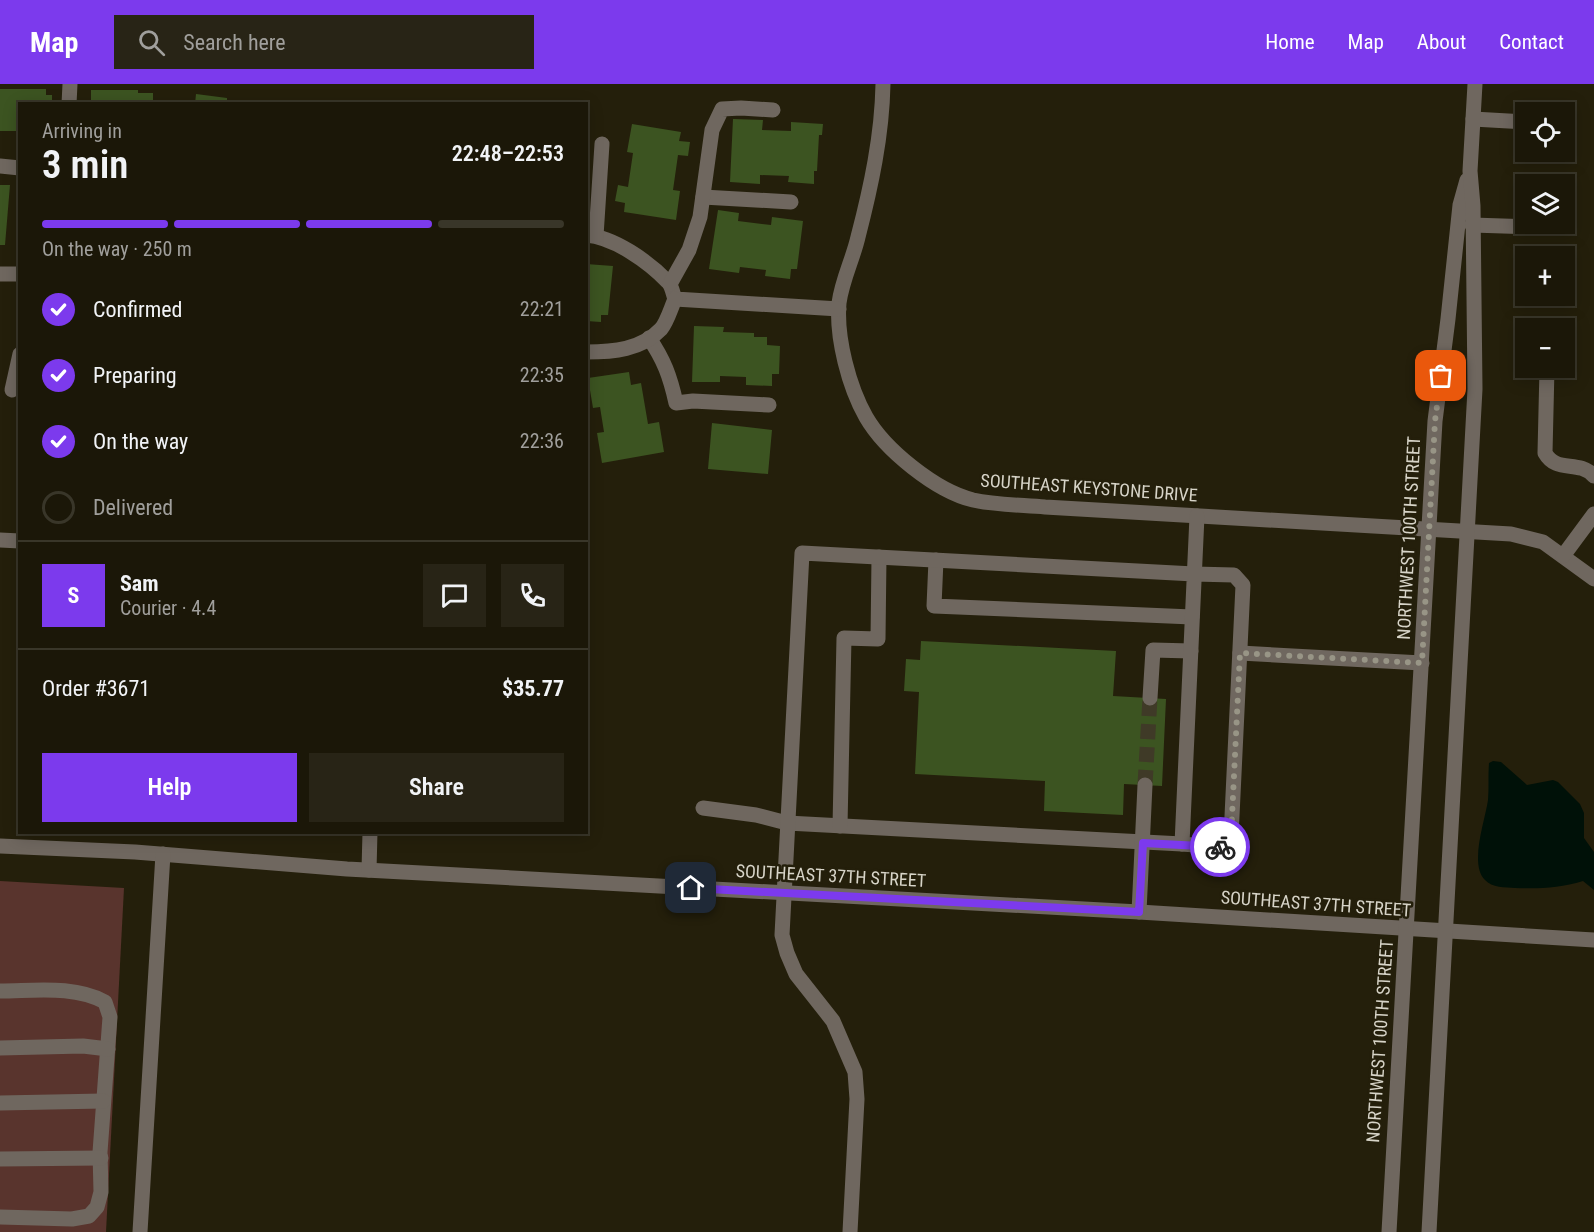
<!DOCTYPE html>
<html lang="en">
<head>
<meta charset="utf-8">
<style>
	:root { --surface:#1b1708; --page:#282416; --text:#f1f3f6; --muted:#a09f9c; --line:#393629; --accent:#7c3aed }
	body { margin:0; font-family:"Roboto Condensed",sans-serif; background:var(--page); color:var(--text); height:100vh; display:flex; flex-direction:column; font-size:22px; white-space:nowrap }
	* { box-sizing:border-box; margin:0 }
	p { font-size:20px; color:var(--muted) }
	.icon { flex:none; width:33px; height:33px; fill:none; stroke:currentColor; stroke-width:2; stroke-linecap:round; stroke-linejoin:round }
	.map { position:relative; flex:1; overflow:hidden }
	.sheet { position:absolute; left:18px; top:18px; width:570px; height:732px; display:flex; flex-direction:column; background:var(--surface); border-radius:0px; box-shadow:0 3px 15px #0003,0 0 0 2px var(--line) }
	.sheet>* { flex:none }
	.buttons { position:absolute; left:1515px; top:18px; display:grid; gap:12px }
	.buttons a { display:grid; place-items:center; width:60px; height:60px; border-radius:0px; background:var(--surface); box-shadow:0 3px 15px #0003,0 0 0 2px var(--line); font-size:30px }
	.pin { position:absolute; display:grid; place-items:center; width:51px; height:51px; color:#fff; margin:-26px; border-radius:12px; box-shadow:0 3px 9px #0006 }
	.courier { position:absolute; display:grid; place-items:center; width:60px; height:60px; margin:-30px; border:4px solid #7c3aed; border-radius:50%; background:#fff; color:#222; box-shadow:0 2px 8px #0007 }
	.headline em { font-style:normal; font-weight:600 }
	.headline div { display:flex; flex-direction:column-reverse }
	.headline { display:flex; align-items:center; justify-content:space-between; height:102px; padding:0 24px }
	h1 { font-size:39px; font-weight:600; line-height:45px }
	.bar { display:grid; grid-template-columns:repeat(4,1fr); gap:9px 6px; align-content:center; height:72px; padding:0 24px }
	.bar i { height:8px; border-radius:4px; background:var(--line) }
	.bar .selected { background:var(--accent) }
	.bar p { grid-column:span 4 }
	.line { display:flex; align-items:center; gap:15px; padding:0 24px; border-top:2px solid var(--line) }
	.line div { flex:1 }
	.round { display:grid; place-items:center; flex:none; width:63px; height:63px; border-radius:0px; background:var(--page) }
	ol { padding:0 24px; list-style:none }
	li { display:flex; align-items:center; gap:18px; height:66px }
	li p { margin-inline-start:auto }
	li .icon { padding:6px; border-radius:50%; background:var(--accent); color:#fff; stroke-width:4 }
	li:last-child { color:var(--muted) }
	li i { width:33px; height:33px; border:3px solid var(--line); border-radius:50% }
	.cta { display:flex; gap:12px; margin-top:auto; padding:12px 24px }
	.cta a { flex:1; height:69px; border-radius:0px; background:var(--accent); color:#fff; font-size:24px; font-weight:600; line-height:69px; text-align:center }
	.cta a+a { background:var(--page); color:var(--text) }
	header { display:flex; align-items:center; gap:36px; box-sizing:border-box; height:84px; padding:0 30px; background:var(--accent); color:#fff }
	header strong { font-size:28px }
	nav { display:flex; gap:33px; margin-inline-start:auto; font-size:21px }
	.search { width:420px; height:54px; background:var(--page); display:flex; align-items:center; gap:15px; box-sizing:border-box; padding:0 21px; border-radius:0px; color:var(--muted); font-size:22px }
	.map>svg:first-child { display:block }
	.green { fill:#59342d }
	.water { fill:#001108 }
	.building { fill:#3c5421 }
	.lines { fill:none; stroke-linecap:round; stroke-linejoin:round }
	.minor-tunnel { stroke:#3f3a27; stroke-width:15; stroke-dasharray:15 8; stroke-linecap:butt }
	.minor { stroke:#6f675f; stroke-width:15 }
	.done { stroke:#989586; stroke-width:6; stroke-dasharray:0 10.8 }
	.route { stroke:#7c3aed; stroke-width:8 }
	.labels { text-anchor:middle; stroke-width:5; stroke-linejoin:round; paint-order:stroke }
	.street-label { font-size:18px; fill:#d7d4c8; stroke:#241f0b }
</style>
</head>
<body>
<header>
<strong>Map</strong>
<div class="search"><svg class="icon" aria-label="search" viewBox="0 0 24 24"><circle cx="10" cy="10" r="6"/><path d="M15 15l6 6"/></svg>Search here</div>
<nav><a>Home</a><a>Map</a><a>About</a><a>Contact</a></nav>
</header>
<div class="map">
<svg width="1594" height="1148" viewBox="0 0 1594 1148">
	<rect width="100%" height="100%" fill="#241f0b"/>
	<!-- green -->
	<path class="green" d="M0 797 124 804 106 1148H0Z"/>
	<!-- water -->
	<path class="water" d="M1493 677 1501 678 1527 701 1553 696 1558 698 1580 720 1584 729V754L1594 768V806L1583 797C1560 804 1539 805 1515 804 1505 803 1492 804 1485 796 1469 780 1485 737 1488 716 1489 704 1488 692 1489 679Z"/>
	<!-- building -->
	<g class="building">
		<path d="M0 5H46V11H52V20H20V56H17V47H0Z"/>
		<path d="M91 6H138V9H153V20H91Z"/>
		<path d="M196 10 227 14V16L242 20H195Z"/>
		<path d="M733 35 763 36 762 46 791 47V38L823 40 822 51H819L817 87H814V100L788 98 789 92 760 91V100L730 98Z"/>
		<path d="M632 40 681 48 679 57 690 58 688 72 678 71 673 106 680 107 676 136 624 128 625 119 615 117 618 101 628 103 633 69 627 68Z"/>
		<path d="M0 101H10L5 161H0Z"/>
		<path d="M718 126 739 129 738 137 771 141 772 133 803 137 797 185H791L790 195 765 192 766 186 740 183 739 189 709 185Z"/>
		<path d="M586 180 613 182 608 231H601V238L586 237Z"/>
		<path d="M694 242 724 243 723 248 754 249V253H767V261L780 262 779 290H772V302L746 301V293L720 292V298H692Z"/>
		<path d="M629 288 631 301 641 299 648 340 659 338 664 368 602 379 597 349 604 348 600 323 593 324 588 294Z"/>
		<path d="M712 339 772 346 768 390 708 385Z"/>
		<path d="M921 557 1116 567 1113 612 1166 615 1162 702 1124 700 1123 731 1044 727 1045 697 915 690 919 608 904 607 906 575 920 576Z"/>
	</g>
	<g class="lines">
		<!-- minor-tunnel -->
		<path class="minor-tunnel" d="M1145 701 1150 614"/>
		<!-- minor -->
		<g class="minor">
			<path d="M883 0C882 52 871 103 858 153 853 175 842 196 839 219 836 254 849 303 866 333 885 366 936 407 973 416 996 421 1022 421 1045 423L1511 450 1543 458 1594 495"/>
			<path d="M69 20 70 0"/>
			<path d="M1473 35 1526 38"/>
			<path d="M0 82 20 84"/>
			<path d="M703 113 791 118"/>
			<path d="M1472 141 1537 143"/>
			<path d="M586 151C614 153 649 178 668 198 672 202 673 210 675 215L839 225"/>
			<path d="M596 152 602 60"/>
			<path d="M0 190H20"/>
			<path d="M670 200 689 166 700 133 712 46 722 25 741 24 773 26"/>
			<path d="M649 254C664 276 670 292 676 319L693 317 769 321"/>
			<path d="M586 268C613 268 641 266 661 245 667 238 671 224 675 215"/>
			<path d="M1547 284 1545 369C1557 390 1578 375 1594 392"/>
			<path d="M12 306 20 270"/>
			<path d="M0 456 20 457"/>
			<path d="M1563 472 1594 430"/>
			<path d="M936 476 934 522 1192 533"/>
			<path d="M1240 569 1422 579"/>
			<path d="M1150 614 1153 566 1191 567"/>
			<path d="M703 724 756 731 787 739 1182 760"/>
			<path d="M840 742 844 554 878 555 879 473"/>
			<path d="M0 762 135 768 347 785 1139 828 1594 856"/>
			<path d="M369 786 370 748"/>
			<path d="M1139 828 1145 701"/>
			<path d="M0 907C34 907 74 901 105 918L110 933 100 1068 101 1108 97 1123 89 1132 72 1135 0 1133"/>
			<path d="M0 964 83 962 108 965"/>
			<path d="M0 1019 103 1017"/>
			<path d="M0 1075 101 1074"/>
			<path d="M140 1148 163 770"/>
			<path d="M850 1148 857 1015 855 988 833 937 796 890 787 869 782 851 802 469 1194 490 1234 491 1243 501 1231 753 1221 763 1182 760C1187 651 1192 541 1197 432"/>
			<path d="M1389 1148 1435 337 1448 235 1460 121 1467 96"/>
			<path d="M1429 1148 1475 305 1473 122 1470 87 1475 0"/>
		</g>
	</g>
	<g class="lines">
		<!-- done -->
		<path class="done" d="M1220 763 1231 753 1240 569 1422 579 1435 337 1441 292"/>
		<!-- route -->
		<path class="route" d="M691 804 1139 828 1143 759 1220 763"/>
	</g>
	<g class="labels">
		<!-- street labels -->
		<g class="street-label">
			<text transform="translate(1089 404) rotate(4)" y="6">SOUTHEAST KEYSTONE DRIVE</text>
			<text transform="translate(1409 454) rotate(-87)" y="6">NORTHWEST 100TH STREET</text>
			<text transform="translate(831 792) rotate(3)" y="6">SOUTHEAST 37TH STREET</text>
			<text transform="translate(1316 820) rotate(4)" y="6">SOUTHEAST 37TH STREET</text>
			<text transform="translate(1380 957) rotate(-86)" y="6">NORTHWEST 100TH STREET</text>
		</g>
	</g>
</svg>
<div class="buttons">
<a><svg class="icon" aria-label="locate" viewBox="0 0 24 24"><circle cx="12" cy="12" r="6"/><path d="M12 2v4M12 18v4M2 12h4M18 12h4"/></svg></a>
<a><svg class="icon" aria-label="layers" viewBox="0 0 24 24"><path d="M12 4l9 5-9 5-9-5zM3 14l9 5 9-5"/></svg></a>
<a>+</a>
<a>−</a>
</div>
<div class="pin" style="left:1441px;top:292px;background:#ea580c"><svg class="icon" aria-label="bag" viewBox="0 0 24 24"><path d="M5 8h14l-1 12H6zM9 8a3 3 0 0 1 6 0"/></svg></div>
<div class="pin" style="left:691px;top:804px;background:#1f2937"><svg class="icon" aria-label="home" viewBox="0 0 24 24"><path d="M3 11l9-7 9 7M6 9v11h12V9"/></svg></div>
<div class="courier" style="left:1220px;top:763px"><svg class="icon" aria-label="bike" viewBox="0 0 24 24"><circle cx="6" cy="16" r="4"/><circle cx="18" cy="16" r="4"/><path d="M6 16l4-8h5l3 8M10 8l3 8H6M13 5h3"/></svg></div>
<section class="sheet">
<div class="headline"><div><h1>3 min</h1><p>Arriving in</p></div><em>22:48–22:53</em></div>
<div class="bar"><i class="selected"></i><i class="selected"></i><i class="selected"></i><i></i><p>On the way · 250 m</p></div>
<ol>
<li><svg class="icon" aria-label="check" viewBox="0 0 24 24"><path d="M5 12l5 5 9-10"/></svg>Confirmed<p>22:21</p></li>
<li><svg class="icon" aria-label="check" viewBox="0 0 24 24"><path d="M5 12l5 5 9-10"/></svg>Preparing<p>22:35</p></li>
<li><svg class="icon" aria-label="check" viewBox="0 0 24 24"><path d="M5 12l5 5 9-10"/></svg>On the way<p>22:36</p></li>
<li><i></i>Delivered</li>
</ol>
<div class="line" style="height:108px"><b class="round" style="background:var(--accent);color:#fff">S</b><div><b>Sam</b><p>Courier · 4.4</p></div><a class="round"><svg class="icon" aria-label="chat" viewBox="0 0 24 24"><path d="M4 5h16v11H9l-5 4z"/></svg></a><a class="round"><svg class="icon" aria-label="phone" viewBox="0 0 24 24"><path d="M5 4h4l2 5-3 2q2 4 5 5l2-3 5 2v4C11 20 4 13 5 4z"/></svg></a></div>
<div class="line" style="height:78px"><div>Order #3671</div><b>$35.77</b></div>
<div class="cta"><a>Help</a><a>Share</a></div>
</section>
</div>
</body>
</html>
